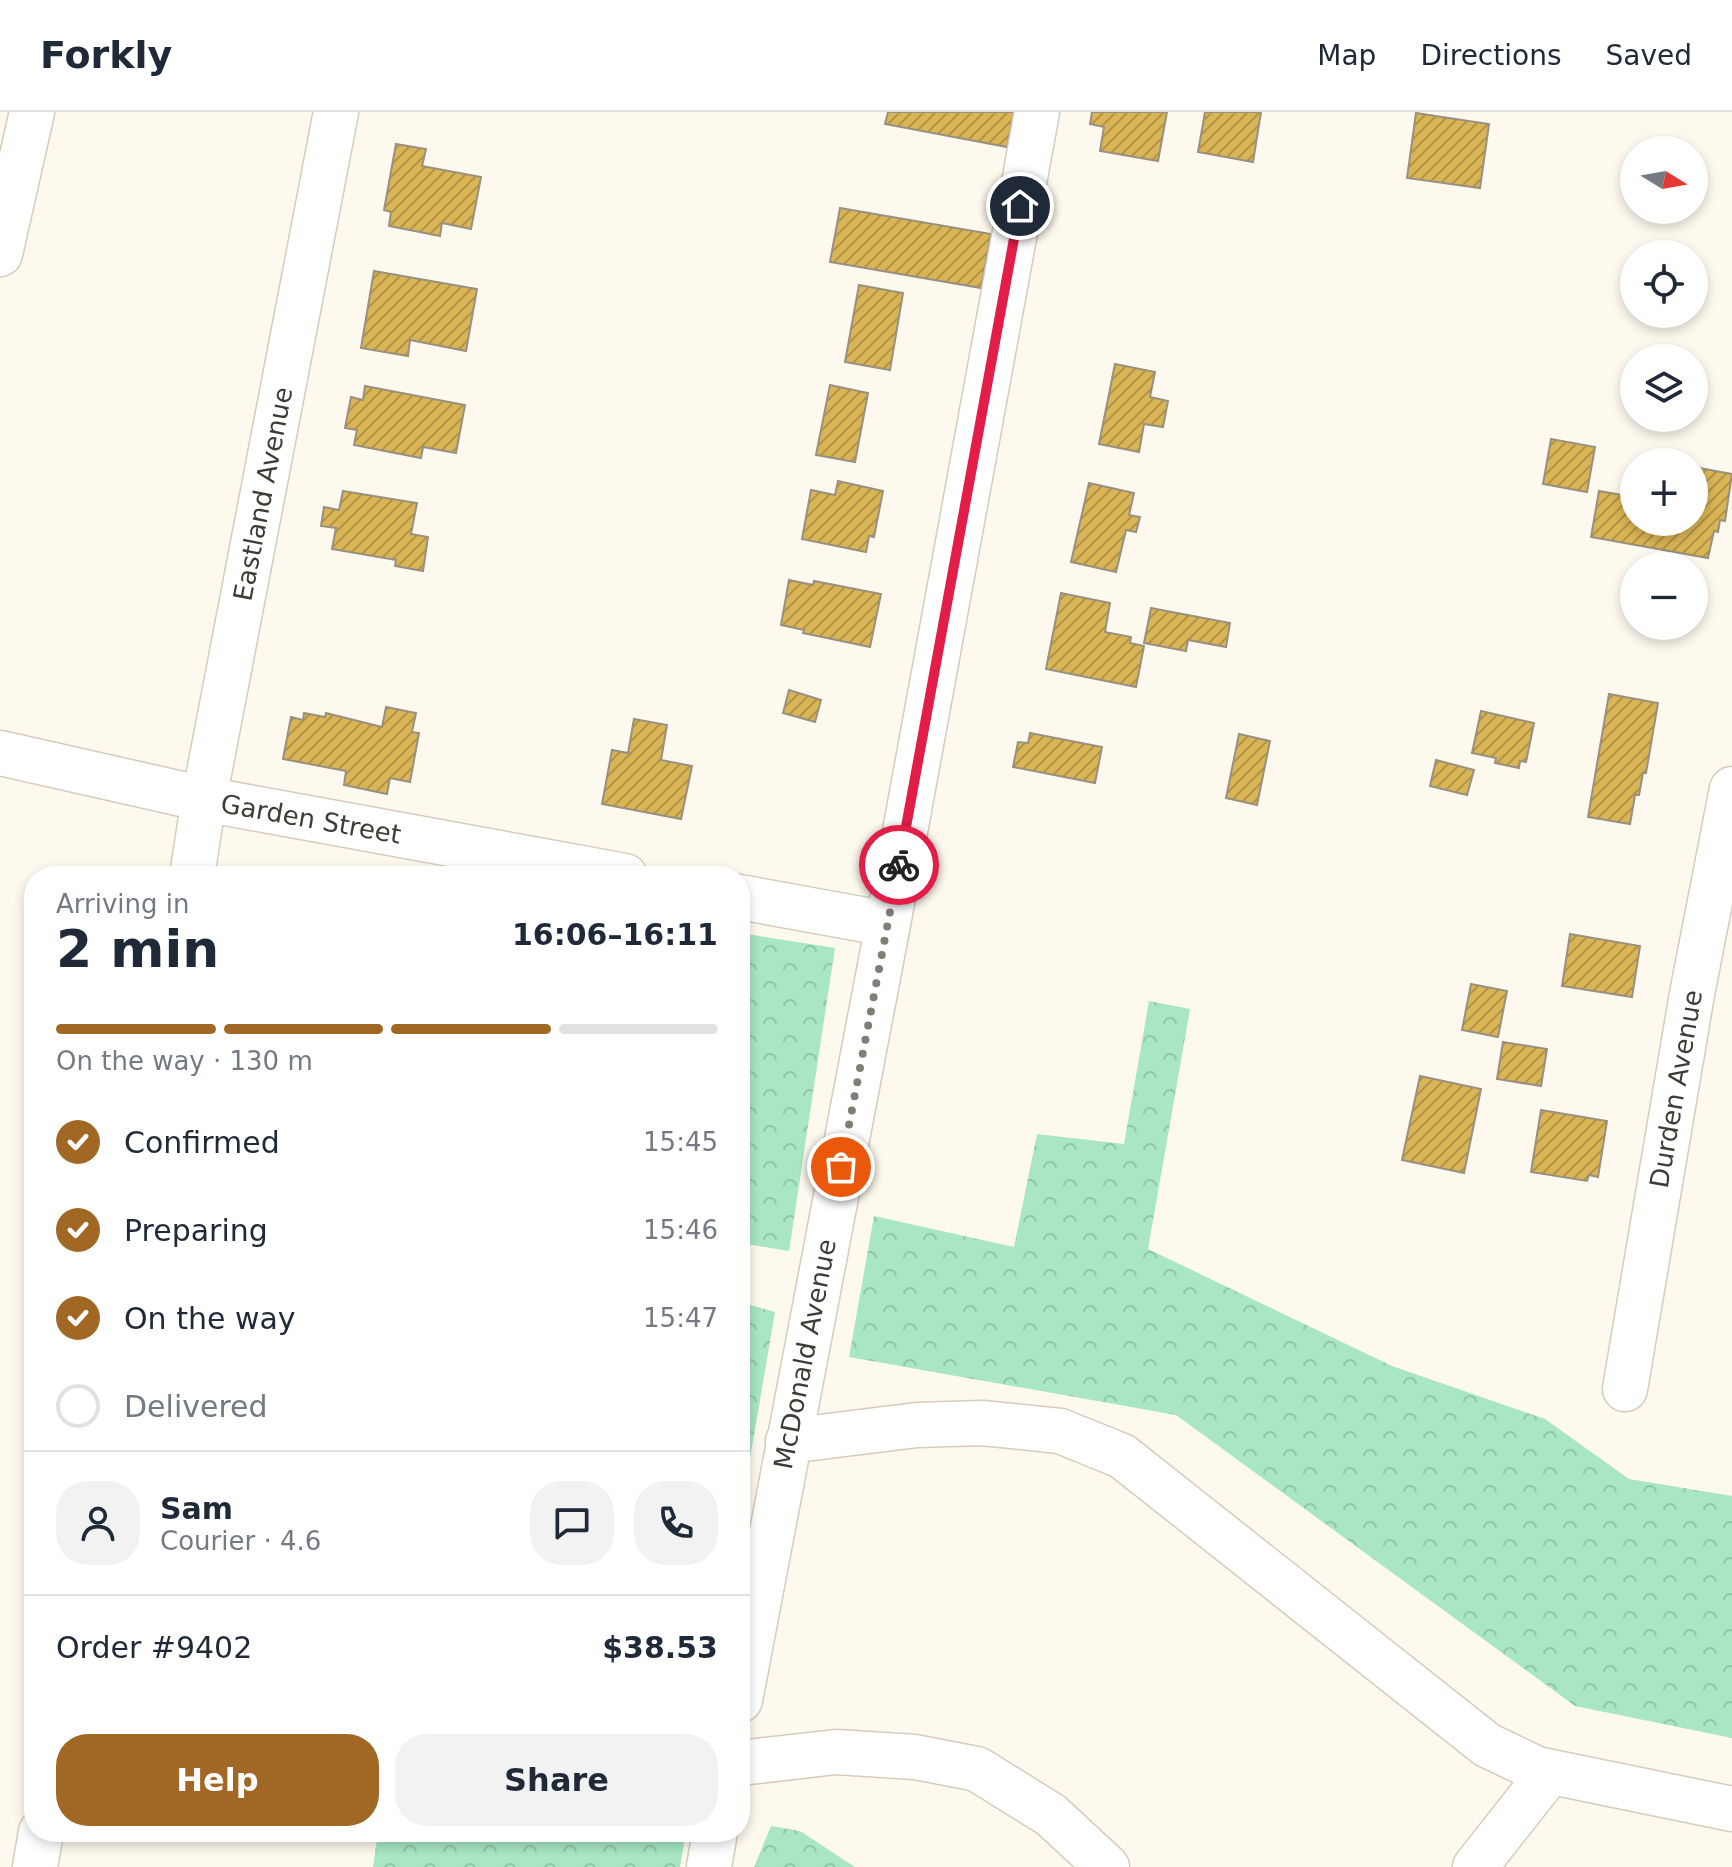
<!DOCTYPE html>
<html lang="en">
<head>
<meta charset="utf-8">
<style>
	:root { --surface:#fff; --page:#f2f2f3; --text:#1f2937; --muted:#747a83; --line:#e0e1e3; --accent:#a06725 }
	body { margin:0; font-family:"DejaVu Sans",sans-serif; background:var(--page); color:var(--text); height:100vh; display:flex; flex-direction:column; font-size:30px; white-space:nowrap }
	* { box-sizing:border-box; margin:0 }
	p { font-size:26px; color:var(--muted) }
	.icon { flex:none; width:44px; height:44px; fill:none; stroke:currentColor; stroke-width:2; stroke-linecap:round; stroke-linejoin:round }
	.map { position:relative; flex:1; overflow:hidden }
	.sheet { position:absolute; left:24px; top:754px; width:726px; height:976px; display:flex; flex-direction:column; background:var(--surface); border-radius:32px; box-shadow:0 4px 12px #0003 }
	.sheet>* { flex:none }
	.needle { width:52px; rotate:101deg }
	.fabs { position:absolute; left:1620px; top:24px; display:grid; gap:16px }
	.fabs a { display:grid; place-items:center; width:88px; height:88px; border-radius:50%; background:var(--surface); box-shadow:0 4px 12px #0003; font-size:40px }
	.pin { position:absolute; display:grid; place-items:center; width:68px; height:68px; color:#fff; margin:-34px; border:4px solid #fff; border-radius:50%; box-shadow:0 2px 8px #0007 }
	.courier { position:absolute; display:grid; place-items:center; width:80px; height:80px; margin:-40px; border:6px solid #e11d48; border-radius:50%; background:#fff; color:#222; box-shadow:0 2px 10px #0007 }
	.overview em { font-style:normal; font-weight:600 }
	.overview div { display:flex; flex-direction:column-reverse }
	.overview { display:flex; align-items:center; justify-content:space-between; height:136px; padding:0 32px }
	h1 { font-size:52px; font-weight:600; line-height:60px }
	.bar { display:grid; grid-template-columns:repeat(4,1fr); gap:12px 8px; align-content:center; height:96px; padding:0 32px }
	.bar i { height:10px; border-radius:6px; background:var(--line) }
	.bar .selected { background:var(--accent) }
	.bar p { grid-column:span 4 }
	.line { display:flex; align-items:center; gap:20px; padding:0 32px; border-top:2px solid var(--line) }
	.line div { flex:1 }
	.round { display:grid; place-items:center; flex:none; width:84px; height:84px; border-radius:32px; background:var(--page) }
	ol { padding:0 32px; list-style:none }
	li { display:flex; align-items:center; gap:24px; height:88px }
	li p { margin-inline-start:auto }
	li .icon { padding:8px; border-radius:50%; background:var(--accent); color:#fff; stroke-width:4 }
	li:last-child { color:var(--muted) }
	li i { width:44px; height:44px; border:4px solid var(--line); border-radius:50% }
	.button { display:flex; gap:16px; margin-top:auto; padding:16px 32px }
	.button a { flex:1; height:92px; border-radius:32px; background:var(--accent); color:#fff; font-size:32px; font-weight:600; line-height:92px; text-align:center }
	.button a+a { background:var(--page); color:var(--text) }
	header { display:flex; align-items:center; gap:48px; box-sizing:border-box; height:112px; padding:0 40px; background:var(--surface); border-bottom:2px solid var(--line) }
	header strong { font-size:38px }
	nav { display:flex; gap:44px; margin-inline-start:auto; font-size:28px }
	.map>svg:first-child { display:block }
	.forest { fill:url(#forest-crowns) }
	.building { fill:url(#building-hatch); stroke:#989180; stroke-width:2 }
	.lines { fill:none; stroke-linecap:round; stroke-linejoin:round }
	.minor-casing { stroke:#d5cdbb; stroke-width:47 }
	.minor { stroke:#fff; stroke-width:44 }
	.done { stroke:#827e76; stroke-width:8; stroke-dasharray:0 14.4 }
	.route { stroke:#e11d48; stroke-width:10 }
	.labels { text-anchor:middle; stroke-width:6; stroke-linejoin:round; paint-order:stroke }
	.street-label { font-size:26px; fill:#3f3c35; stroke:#fff }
</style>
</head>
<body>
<header>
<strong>Forkly</strong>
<nav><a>Map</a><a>Directions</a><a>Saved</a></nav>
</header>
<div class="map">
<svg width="1732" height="1755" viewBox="0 0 1732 1755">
	<defs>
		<pattern id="forest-crowns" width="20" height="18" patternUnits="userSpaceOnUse" patternTransform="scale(2)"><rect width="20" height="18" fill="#a8e6c4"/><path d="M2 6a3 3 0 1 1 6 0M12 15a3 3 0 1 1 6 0" fill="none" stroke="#92c6a9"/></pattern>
		<pattern id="building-hatch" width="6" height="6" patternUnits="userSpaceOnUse" patternTransform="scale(2)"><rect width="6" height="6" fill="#dab555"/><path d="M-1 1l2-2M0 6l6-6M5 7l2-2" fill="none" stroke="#b29447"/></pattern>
	</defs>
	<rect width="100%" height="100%" fill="#fef9ee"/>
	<!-- forest -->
	<g class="forest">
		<path d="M740 821 835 836 789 1139 740 1131Z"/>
		<path d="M1149 889 1190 897 1148 1137 1392 1254 1545 1307 1629 1367 1732 1384V1626L1575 1594 1176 1303 849 1245 874 1104 1014 1135 1037 1022 1124 1032Z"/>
		<path d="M740 1190 775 1200 740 1405Z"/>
		<path d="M771 1714 800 1719 855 1755H754Z"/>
		<path d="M378 1720H686L680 1755H373Z"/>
	</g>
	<!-- building -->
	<g class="building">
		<path d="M888 0H1014L1007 35 885 12Z"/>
		<path d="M1092 0H1167L1158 49 1100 39 1104 15 1090 12Z"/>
		<path d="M1205 0H1261L1253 50 1198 40Z"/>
		<path d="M1416 1 1489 12 1480 76 1407 66Z"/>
		<path d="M396 32 426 37 422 54 481 65 471 117 442 111 440 124 389 114 391 100 384 98Z"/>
		<path d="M840 96 991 122 981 176 830 150Z"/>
		<path d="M374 159 477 177 466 239 410 228 408 244 361 236Z"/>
		<path d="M859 173 903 181 890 258 845 250Z"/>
		<path d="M1115 252 1155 260 1150 285 1168 289 1163 315 1144 312 1139 340 1099 332Z"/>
		<path d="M830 273 868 281 855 350 816 343Z"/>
		<path d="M365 274 465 293 456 341 423 335 421 346 354 333 357 318 345 316 351 285 363 288Z"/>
		<path d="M1551 327 1595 335 1587 380 1543 372Z"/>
		<path d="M1694 355 1732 362 1725 409 1720 408 1718 420 1714 419 1708 446 1591 425 1599 379 1634 385V410H1694Z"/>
		<path d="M838 369 883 379 874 425 869 424 866 440 802 427 811 378 835 383Z"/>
		<path d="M1089 371 1134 381 1129 403 1140 405 1136 420 1126 418 1116 460 1071 450Z"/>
		<path d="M343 379 417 391 411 422 428 425 423 459 395 454 396 448 332 437 336 416 321 414 324 395 339 398Z"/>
		<path d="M789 468 813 473 814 469 881 482 870 535 803 521 804 518 781 513Z"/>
		<path d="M1061 481 1110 491 1105 520 1131 525 1130 531 1144 534 1136 575 1046 557Z"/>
		<path d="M1151 496 1230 511 1226 535 1188 528 1186 539 1144 531Z"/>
		<path d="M789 578 821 588 815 610 783 601Z"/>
		<path d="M1609 582 1658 591 1646 661H1643L1639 683H1635L1630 712 1588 705Z"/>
		<path d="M386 595 416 601 412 620 419 621 410 670 390 666 387 682 344 673 346 659 283 647 291 605 303 608 304 601 325 605 326 601 382 615Z"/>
		<path d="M1481 599 1534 611 1526 650 1520 649 1519 656 1495 651 1496 646 1472 641Z"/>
		<path d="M634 607 667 613 661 648 692 654 681 707 602 692 612 638 628 641Z"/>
		<path d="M1030 621 1102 635 1095 671 1013 655 1018 630 1028 631Z"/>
		<path d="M1239 622 1270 629 1257 693 1226 686Z"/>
		<path d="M1436 648 1474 658 1467 683 1430 674Z"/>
		<path d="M1570 822 1640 834 1632 885 1562 874Z"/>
		<path d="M1471 872 1507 879 1498 925 1462 918Z"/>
		<path d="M1503 930 1547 937 1541 974 1497 967Z"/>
		<path d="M1420 964 1481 977 1464 1061 1402 1048Z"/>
		<path d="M1541 998 1607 1009 1598 1065 1589 1063 1587 1069 1531 1060Z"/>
	</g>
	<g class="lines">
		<!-- minor casing -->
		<g class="minor-casing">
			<g id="minor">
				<path d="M0 142 32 0"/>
				<path d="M0 641 204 687 625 764"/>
				<path d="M192 764 204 687 336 0"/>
				<path d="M740 785 888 812"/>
				<path d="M1625 1277 1692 882 1732 677"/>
				<path d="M788 1329 917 1313 982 1311 1060 1319 1122 1344 1487 1633 1537 1657 1732 1697"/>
				<path d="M740 1588 888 812 1037 0"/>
				<path d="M740 1651 836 1640 915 1645 977 1657 1051 1703 1107 1755"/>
				<path d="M35 1755 41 1720"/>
				<path d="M709 1755 715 1720"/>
				<path d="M1475 1755 1550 1660"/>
			</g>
		</g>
		<!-- minor -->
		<use href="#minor" class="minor"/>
	</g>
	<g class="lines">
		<!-- done -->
		<path class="done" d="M841 1055 899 753"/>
		<!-- route -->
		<path class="route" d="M899 753 1020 94"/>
	</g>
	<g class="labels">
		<!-- street labels -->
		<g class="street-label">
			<text transform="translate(263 382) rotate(-79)" y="9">Eastland Avenue</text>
			<text transform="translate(311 707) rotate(10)" y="9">Garden Street</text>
			<text transform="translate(1676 977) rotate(-80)" y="9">Durden Avenue</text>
			<text transform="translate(805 1242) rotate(-79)" y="9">McDonald Avenue</text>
		</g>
	</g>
</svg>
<div class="fabs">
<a><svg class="needle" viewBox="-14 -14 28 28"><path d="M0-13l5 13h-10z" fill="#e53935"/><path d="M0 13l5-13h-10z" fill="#747a83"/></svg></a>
<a><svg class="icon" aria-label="locate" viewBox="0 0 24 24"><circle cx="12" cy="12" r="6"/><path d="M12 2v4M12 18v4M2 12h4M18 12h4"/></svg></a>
<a><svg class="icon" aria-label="layers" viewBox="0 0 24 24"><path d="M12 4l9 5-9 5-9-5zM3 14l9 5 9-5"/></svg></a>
<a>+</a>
<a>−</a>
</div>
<div class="pin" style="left:841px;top:1055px;background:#ea580c"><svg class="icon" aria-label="bag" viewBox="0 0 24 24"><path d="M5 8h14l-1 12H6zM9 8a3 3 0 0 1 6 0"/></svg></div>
<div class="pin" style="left:1020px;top:94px;background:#1f2937"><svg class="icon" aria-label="home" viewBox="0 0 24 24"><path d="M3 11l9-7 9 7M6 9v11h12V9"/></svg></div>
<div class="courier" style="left:899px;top:753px"><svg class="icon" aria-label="bike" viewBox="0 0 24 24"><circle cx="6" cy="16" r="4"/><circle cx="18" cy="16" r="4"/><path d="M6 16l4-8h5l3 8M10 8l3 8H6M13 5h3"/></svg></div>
<section class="sheet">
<div class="overview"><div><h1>2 min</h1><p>Arriving in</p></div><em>16:06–16:11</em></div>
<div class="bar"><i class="selected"></i><i class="selected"></i><i class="selected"></i><i></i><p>On the way · 130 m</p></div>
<ol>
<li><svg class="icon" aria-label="check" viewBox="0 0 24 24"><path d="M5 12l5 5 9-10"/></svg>Confirmed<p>15:45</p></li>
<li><svg class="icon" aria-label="check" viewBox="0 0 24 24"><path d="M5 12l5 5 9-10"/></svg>Preparing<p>15:46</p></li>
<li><svg class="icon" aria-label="check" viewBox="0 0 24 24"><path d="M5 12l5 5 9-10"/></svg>On the way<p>15:47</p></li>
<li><i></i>Delivered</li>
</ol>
<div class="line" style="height:144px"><a class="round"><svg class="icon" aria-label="person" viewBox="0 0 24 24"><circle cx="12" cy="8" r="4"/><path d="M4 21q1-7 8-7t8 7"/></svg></a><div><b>Sam</b><p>Courier · 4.6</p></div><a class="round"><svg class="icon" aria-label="chat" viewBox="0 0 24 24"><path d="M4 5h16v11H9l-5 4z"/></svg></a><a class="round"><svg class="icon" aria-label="phone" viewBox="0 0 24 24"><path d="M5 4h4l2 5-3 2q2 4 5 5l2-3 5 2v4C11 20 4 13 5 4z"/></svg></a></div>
<div class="line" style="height:104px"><div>Order #9402</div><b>$38.53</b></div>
<div class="button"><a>Help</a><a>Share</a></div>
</section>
</div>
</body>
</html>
